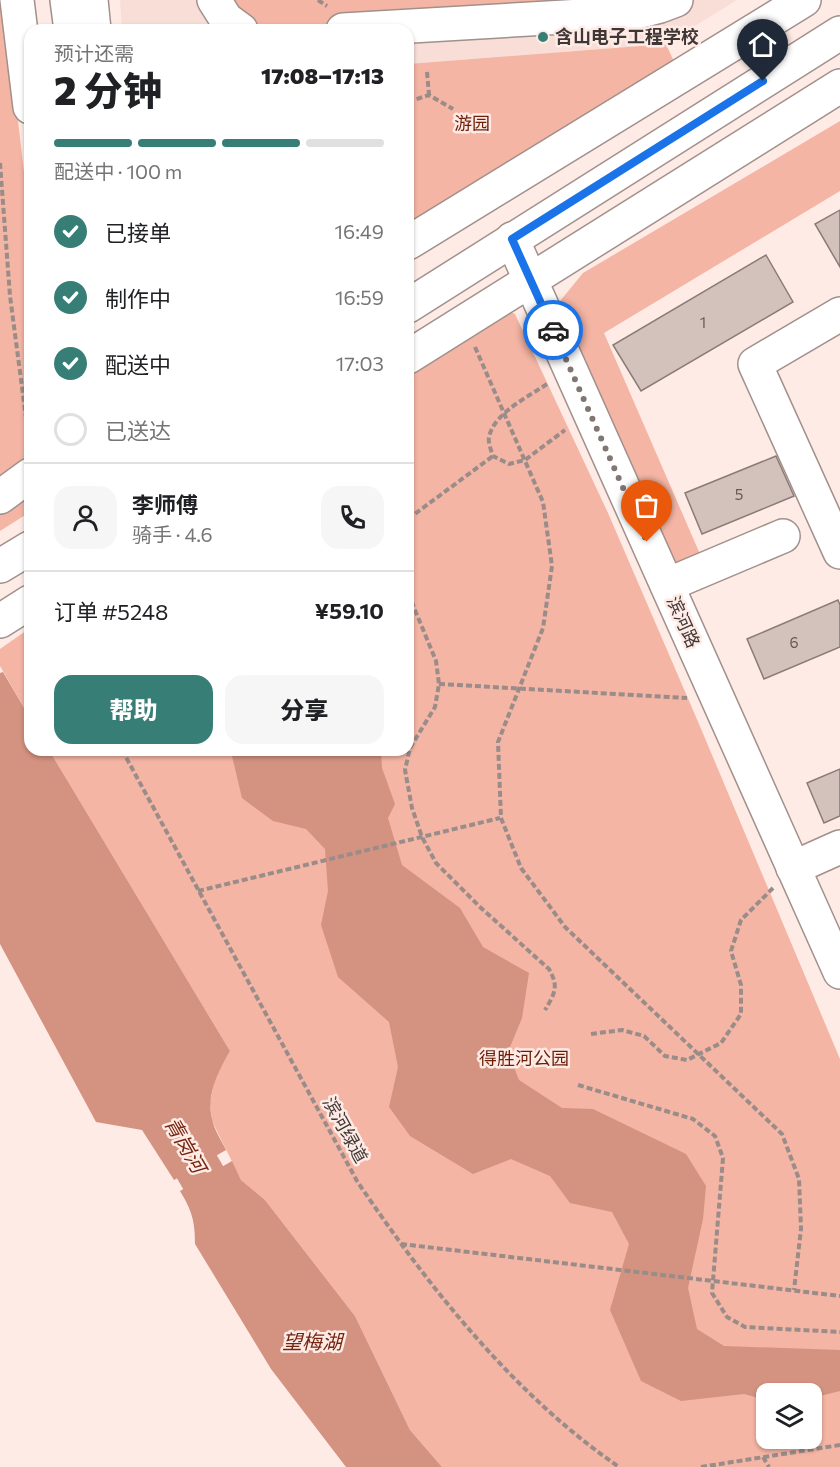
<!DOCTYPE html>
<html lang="zh">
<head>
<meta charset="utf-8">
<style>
	:root { --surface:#fff; --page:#f6f6f6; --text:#202124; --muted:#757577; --line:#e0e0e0; --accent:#377e76 }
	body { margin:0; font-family:Commissioner,"Noto Sans SC",sans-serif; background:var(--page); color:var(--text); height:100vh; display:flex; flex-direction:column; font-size:22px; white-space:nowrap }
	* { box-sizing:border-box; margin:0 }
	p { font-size:20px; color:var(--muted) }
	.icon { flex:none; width:33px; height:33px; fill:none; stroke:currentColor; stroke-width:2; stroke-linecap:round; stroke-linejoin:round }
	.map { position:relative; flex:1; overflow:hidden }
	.details { position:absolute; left:24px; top:24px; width:390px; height:732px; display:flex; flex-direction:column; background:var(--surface); border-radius:18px; box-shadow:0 2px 4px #0004 }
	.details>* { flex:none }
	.fabs { position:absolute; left:756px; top:1383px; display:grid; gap:12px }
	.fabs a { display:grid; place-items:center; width:66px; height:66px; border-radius:12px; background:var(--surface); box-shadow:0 2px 4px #0004; font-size:30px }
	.pin { position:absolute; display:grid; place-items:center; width:51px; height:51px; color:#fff; margin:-62px -26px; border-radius:50% 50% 50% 0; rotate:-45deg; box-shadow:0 0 6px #0007 }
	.pin .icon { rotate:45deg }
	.courier { position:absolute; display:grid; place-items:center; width:60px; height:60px; margin:-30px; border:4px solid #1a73e8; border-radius:50%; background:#fff; color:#222; box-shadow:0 2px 8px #0007 }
	.summary em { font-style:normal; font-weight:800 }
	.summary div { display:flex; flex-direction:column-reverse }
	.summary { display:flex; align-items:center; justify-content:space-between; height:102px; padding:0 30px }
	h1 { font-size:39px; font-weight:800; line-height:45px }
	.bar { display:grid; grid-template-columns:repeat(4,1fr); gap:9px 6px; align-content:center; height:72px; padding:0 30px }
	.bar i { height:8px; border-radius:4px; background:var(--line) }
	.bar .selected { background:var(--accent) }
	.bar p { grid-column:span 4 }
	.line { display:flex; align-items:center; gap:15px; padding:0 30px; border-top:2px solid var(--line) }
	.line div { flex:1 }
	.round { display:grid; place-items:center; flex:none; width:63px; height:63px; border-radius:18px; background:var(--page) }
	ol { padding:0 30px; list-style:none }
	li { display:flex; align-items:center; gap:18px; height:66px }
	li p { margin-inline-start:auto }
	li .icon { padding:6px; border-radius:50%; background:var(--accent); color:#fff; stroke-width:4 }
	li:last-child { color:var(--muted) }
	li i { width:33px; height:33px; border:3px solid var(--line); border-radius:50% }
	.cta { display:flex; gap:12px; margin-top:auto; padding:12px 30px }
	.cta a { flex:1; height:69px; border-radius:18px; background:var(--accent); color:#fff; font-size:24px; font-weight:800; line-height:69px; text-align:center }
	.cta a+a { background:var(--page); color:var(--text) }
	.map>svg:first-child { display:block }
	.built { fill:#f8ded6 }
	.green { fill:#f4b5a4; fill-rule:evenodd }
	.water { fill:#d49280 }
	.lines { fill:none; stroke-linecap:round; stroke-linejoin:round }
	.river { stroke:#d49280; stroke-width:46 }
	.building { fill:#d3c1bc; stroke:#8b7b76; stroke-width:1.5 }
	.minor-casing { stroke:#a1908b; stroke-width:36 }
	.major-casing { stroke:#a1908b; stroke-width:36 }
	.path { stroke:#9a8c89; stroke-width:4; stroke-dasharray:6 3; stroke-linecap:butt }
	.minor { stroke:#fff; stroke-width:33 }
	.major { stroke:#fff; stroke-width:33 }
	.done { stroke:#827673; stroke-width:6; stroke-dasharray:0 10.8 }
	.route { stroke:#1a73e8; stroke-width:8 }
	.poi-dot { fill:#377e76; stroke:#ffebe6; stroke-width:2 }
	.labels { text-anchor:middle; stroke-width:5; stroke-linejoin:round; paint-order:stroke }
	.number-label { font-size:15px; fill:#645a57 }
	.poi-label { font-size:18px; font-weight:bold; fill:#3f3735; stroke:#ffebe6; text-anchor:start }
	.park-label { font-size:18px; fill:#6c1e07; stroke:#ffebe6 }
	.street-label { font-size:18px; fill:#3f3735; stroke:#ffebe6 }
	.water-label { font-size:20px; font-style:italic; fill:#74250f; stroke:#ffebe6 }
</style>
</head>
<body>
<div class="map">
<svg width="840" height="1467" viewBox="0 0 840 1467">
	<rect width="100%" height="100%" fill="#ffebe6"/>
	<!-- built -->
	<path class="built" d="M120 0H737L666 44 408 64V30H122Z"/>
	<!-- green -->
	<g class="green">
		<path d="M0 0H4L30 224V512L0 531Z"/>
		<path d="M227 0H646L628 4 265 30 244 21Z"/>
		<path d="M666 44 676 66 408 243V64Z"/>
		<path d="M840 121V191L604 333 703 561 676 568 556 306 583 273Z"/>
		<path d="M484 300 515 314 608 513 699 724 840 1059V1467H442L410 1430 355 1316 265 1200 241 1180 212 1121 210 1103 215 1077 230 1051 49 750H408V355ZM766 1394H812V1438H766Z"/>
		<path d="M30 628V718L0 666V649Z"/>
	</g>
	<!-- water -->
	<g class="water">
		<path d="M3 672 30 718V750H49L230 1051C218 1072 206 1094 212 1119 214 1130 222 1141 226 1150L174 1180 142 1130 96 1122 0 944V673Z"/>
		<path d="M225 750H381L382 768 395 804 388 818 402 865 460 908 483 947 529 973 522 1018 508 1052 519 1080 562 1108 593 1109 686 1154 706 1186 703 1219 688 1288 697 1329 724 1346 840 1350V1391L812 1398V1394H766V1400L744 1394 681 1401 641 1381 610 1310 629 1244 612 1212 570 1203 550 1176 511 1159 473 1174 410 1136 389 1107 398 1067 389 1022 338 977 321 925 328 891 325 849 306 829 273 821 242 798 232 756Z"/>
		<path d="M232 1161 241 1180 265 1200 355 1316 410 1430 442 1467H346L271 1369 195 1244C195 1221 192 1211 180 1191Z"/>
	</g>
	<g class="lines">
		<!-- river -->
		<path class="river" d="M166 1113 235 1233"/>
	</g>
	<!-- building -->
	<g class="building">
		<path d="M840 210V267L815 224Z"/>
		<path d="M766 255 793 302 641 391 613 345Z"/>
		<path d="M776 456 794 496 702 534 685 493Z"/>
		<path d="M838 600 840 605V647L764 679 747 639Z"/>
		<path d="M840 769V816L824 823 807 783Z"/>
	</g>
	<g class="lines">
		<!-- minor casing -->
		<g class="minor-casing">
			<g id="minor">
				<path d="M91 0 94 30"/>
				<path d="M214 0 226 19 241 30"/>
				<path d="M343 30 633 13 660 6 676 0"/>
				<path d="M512 239 840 972"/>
				<path d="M408 243 804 0"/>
				<path d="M840 314 755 364 840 552"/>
				<path d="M408 357 840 86"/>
				<path d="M0 497 30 475"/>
				<path d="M667 585 783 536"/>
				<path d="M0 621 30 602"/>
				<path d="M793 868 840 847"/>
			</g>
		</g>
		<!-- major casing -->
		<g class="major-casing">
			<g id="major">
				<path d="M17 0 30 107"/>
				<path d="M67 0 71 30"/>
				<path d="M408 306 840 33"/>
				<path d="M0 566 30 548"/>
			</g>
		</g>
		<!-- path -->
		<g class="path">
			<path d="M318 0 327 6"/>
			<path d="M427 72 429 95"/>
			<path d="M408 102 429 95 453 109"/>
			<path d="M0 163 10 296 30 448"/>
			<path d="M475 347 543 502 552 566 543 628 498 742 501 818 521 868 565 927 782 1134 799 1179 801 1229 794 1290"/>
			<path d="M547 384C528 397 494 413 489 437 488 443 491 450 493 456L509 464 525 460 565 430"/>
			<path d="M408 519 493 456"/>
			<path d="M408 593 436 661 439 684 435 707 410 748 405 770 412 808 422 837 436 863 481 908 549 969C559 987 555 993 545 1010"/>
			<path d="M439 684 687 698"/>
			<path d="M122 750 357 1181C428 1286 513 1394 619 1467"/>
			<path d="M198 891 500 818"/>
			<path d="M591 1034 622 1030 644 1036 665 1056 687 1060 721 1043 741 1014V985L731 951 741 920 773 888"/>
			<path d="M578 1085 693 1119 715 1136 723 1158 712 1293 727 1317 745 1327 840 1332"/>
			<path d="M401 1244 840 1296"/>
			<path d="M763 1457 769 1467"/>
			<path d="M701 1467 840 1445"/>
		</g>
		<!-- minor -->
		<use href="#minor" class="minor"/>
		<!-- major -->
		<use href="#major" class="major"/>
	</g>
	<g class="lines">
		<!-- done -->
		<path class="done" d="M553 330 647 542"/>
		<!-- route -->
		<path class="route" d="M553 330 512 239 763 81"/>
	</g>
	<!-- markers -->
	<circle class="poi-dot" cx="543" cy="37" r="6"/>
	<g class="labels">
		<!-- number labels -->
		<g class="number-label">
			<text x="703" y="328">1</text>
			<text x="739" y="500">5</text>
			<text x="794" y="648">6</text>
		</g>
		<!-- poi labels -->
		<g class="poi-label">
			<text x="555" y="43">含山电子工程学校</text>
		</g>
		<!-- park labels -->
		<g class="park-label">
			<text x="472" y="130">游园</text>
			<text x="524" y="1065">得胜河公园</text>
		</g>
		<!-- street labels -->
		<g class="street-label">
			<text transform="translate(683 622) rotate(66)" y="6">滨河路</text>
			<text transform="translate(345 1130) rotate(61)" y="6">滨河绿道</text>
		</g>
		<!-- water labels -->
		<g class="water-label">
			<text transform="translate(185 1145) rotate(60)" y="7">青岗河</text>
			<text x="312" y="1349">望梅湖</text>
		</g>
	</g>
</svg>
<div class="fabs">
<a><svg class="icon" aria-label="layers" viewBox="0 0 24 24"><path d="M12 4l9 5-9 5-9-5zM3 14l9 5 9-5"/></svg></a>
</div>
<div class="pin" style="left:647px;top:542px;background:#ea580c"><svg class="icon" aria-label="bag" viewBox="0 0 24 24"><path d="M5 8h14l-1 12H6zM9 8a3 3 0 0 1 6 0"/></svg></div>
<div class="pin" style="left:763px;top:81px;background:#1f2937"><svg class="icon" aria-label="home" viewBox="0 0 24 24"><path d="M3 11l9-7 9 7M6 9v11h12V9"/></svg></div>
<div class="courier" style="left:553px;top:330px"><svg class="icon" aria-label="car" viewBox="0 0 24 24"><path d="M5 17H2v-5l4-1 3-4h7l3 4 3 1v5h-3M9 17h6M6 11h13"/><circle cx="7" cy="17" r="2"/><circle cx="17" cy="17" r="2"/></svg></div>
<section class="details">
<div class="summary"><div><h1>2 分钟</h1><p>预计还需</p></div><em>17:08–17:13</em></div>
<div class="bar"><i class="selected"></i><i class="selected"></i><i class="selected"></i><i></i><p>配送中 · 100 m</p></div>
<ol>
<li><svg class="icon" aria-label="check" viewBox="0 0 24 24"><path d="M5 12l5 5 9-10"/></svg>已接单<p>16:49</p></li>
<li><svg class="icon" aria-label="check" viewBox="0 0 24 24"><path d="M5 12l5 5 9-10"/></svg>制作中<p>16:59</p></li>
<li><svg class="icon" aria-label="check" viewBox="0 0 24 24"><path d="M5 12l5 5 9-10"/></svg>配送中<p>17:03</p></li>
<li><i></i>已送达</li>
</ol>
<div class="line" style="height:108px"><a class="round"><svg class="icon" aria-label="person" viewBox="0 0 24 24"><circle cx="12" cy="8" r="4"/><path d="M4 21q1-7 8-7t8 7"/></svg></a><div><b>李师傅</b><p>骑手 · 4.6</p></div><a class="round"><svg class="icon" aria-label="phone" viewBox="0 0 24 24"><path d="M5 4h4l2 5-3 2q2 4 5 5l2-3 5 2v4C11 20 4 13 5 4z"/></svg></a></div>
<div class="line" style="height:78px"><div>订单 #5248</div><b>¥59.10</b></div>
<div class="cta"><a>帮助</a><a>分享</a></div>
</section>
</div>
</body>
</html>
